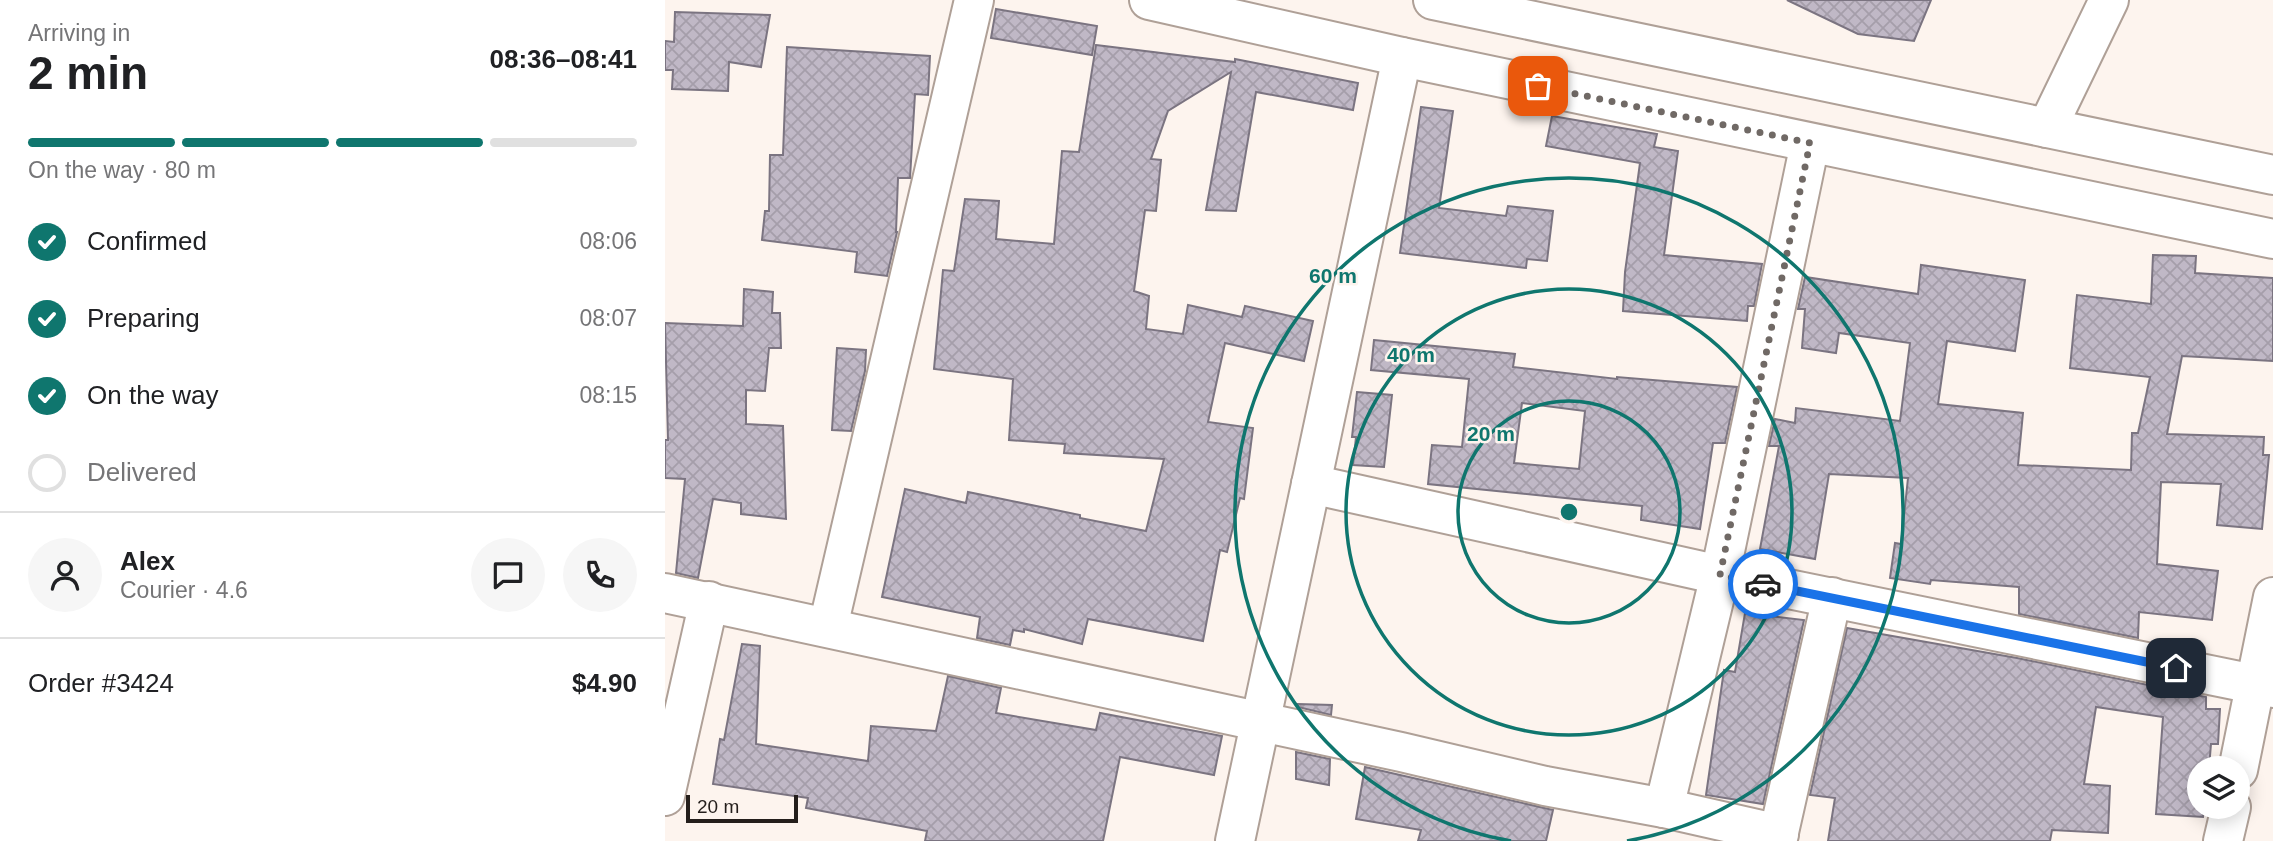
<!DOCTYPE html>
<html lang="en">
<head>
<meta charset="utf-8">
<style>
	:root { --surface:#fff; --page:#f6f6f6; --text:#202124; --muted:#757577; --line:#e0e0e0; --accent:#0f766e }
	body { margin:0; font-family:Arial,sans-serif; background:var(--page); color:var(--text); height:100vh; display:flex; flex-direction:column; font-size:26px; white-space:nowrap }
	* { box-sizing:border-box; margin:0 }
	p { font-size:23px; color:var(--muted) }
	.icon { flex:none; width:38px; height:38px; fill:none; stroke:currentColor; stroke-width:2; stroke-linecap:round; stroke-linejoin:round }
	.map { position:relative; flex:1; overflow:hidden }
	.sheet { display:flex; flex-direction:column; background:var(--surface); width:665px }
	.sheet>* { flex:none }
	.tools { position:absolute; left:1522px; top:756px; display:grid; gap:14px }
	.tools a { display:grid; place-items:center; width:63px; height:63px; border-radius:50%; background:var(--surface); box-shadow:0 4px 18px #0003; font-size:35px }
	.scale { position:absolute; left:21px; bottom:18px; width:112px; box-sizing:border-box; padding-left:7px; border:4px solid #241e1b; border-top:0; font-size:19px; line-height:24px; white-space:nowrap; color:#241e1b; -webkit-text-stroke:5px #fdf4ee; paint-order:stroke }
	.pin { position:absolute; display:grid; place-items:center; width:60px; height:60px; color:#fff; margin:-30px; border-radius:14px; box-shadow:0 4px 10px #0006 }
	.courier { position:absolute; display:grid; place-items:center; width:70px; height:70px; margin:-35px; border:5px solid #1a73e8; border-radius:50%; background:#fff; color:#222; box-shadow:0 2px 9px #0007 }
	.head em { font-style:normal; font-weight:600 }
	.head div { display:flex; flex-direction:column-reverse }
	.head { display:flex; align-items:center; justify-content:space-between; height:119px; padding:0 28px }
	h1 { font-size:46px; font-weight:600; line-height:52px }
	.bar { display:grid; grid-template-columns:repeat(4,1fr); gap:10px 7px; align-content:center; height:84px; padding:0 28px }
	.bar i { height:9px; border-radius:5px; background:var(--line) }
	.bar .selected { background:var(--accent) }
	.bar p { grid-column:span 4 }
	.line { display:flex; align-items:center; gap:18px; padding:0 28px; border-top:2px solid var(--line) }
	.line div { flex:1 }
	.round { display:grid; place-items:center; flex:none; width:74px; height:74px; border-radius:37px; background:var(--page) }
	ol { padding:0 28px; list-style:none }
	li { display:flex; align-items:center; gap:21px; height:77px }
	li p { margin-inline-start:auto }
	li .icon { padding:7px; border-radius:50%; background:var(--accent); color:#fff; stroke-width:4 }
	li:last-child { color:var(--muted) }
	li i { width:38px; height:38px; border:4px solid var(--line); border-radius:50% }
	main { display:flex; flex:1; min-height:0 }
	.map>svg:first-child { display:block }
	.building { fill:url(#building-cross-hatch); stroke:#7b7481; stroke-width:2; fill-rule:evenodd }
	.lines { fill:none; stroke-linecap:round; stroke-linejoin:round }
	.minor-casing { stroke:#afa097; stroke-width:42 }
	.minor { stroke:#fff; stroke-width:38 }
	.done { stroke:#706965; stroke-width:7; stroke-dasharray:0 12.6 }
	.route { stroke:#1a73e8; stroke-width:9 }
	.ring { fill:none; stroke:#0f766e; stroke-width:3.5 }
	.centre { fill:#0f766e; stroke:#fdf4ee; stroke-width:3.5 }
	.ring-label { font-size:21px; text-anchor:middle; font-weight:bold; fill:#0f766e; stroke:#fdf4ee; stroke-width:5; stroke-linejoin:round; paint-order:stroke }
</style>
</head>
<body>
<main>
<section class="sheet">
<div class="head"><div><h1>2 min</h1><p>Arriving in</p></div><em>08:36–08:41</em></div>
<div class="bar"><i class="selected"></i><i class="selected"></i><i class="selected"></i><i></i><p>On the way · 80 m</p></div>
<ol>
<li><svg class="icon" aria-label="check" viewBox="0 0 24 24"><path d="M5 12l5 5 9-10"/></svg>Confirmed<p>08:06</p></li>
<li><svg class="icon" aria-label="check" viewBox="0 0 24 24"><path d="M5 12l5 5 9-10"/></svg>Preparing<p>08:07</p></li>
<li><svg class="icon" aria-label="check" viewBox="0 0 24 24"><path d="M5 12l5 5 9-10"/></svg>On the way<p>08:15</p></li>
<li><i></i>Delivered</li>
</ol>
<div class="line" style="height:126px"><a class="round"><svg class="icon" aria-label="person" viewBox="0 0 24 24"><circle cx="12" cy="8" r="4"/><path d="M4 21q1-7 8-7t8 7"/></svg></a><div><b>Alex</b><p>Courier · 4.6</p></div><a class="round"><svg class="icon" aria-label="chat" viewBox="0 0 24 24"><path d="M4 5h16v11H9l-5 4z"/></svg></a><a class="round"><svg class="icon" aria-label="phone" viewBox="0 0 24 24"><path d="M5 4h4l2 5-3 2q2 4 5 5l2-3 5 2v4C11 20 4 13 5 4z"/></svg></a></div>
<div class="line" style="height:91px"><div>Order #3424</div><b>$4.90</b></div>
</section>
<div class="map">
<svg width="1608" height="841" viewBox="0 0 1608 841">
	<defs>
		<pattern id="building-cross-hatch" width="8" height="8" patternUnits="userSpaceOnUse" patternTransform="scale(1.75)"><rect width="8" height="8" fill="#c0b8c6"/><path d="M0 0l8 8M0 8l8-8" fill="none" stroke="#a59eaa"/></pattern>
	</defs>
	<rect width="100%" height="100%" fill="#fdf4ee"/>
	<!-- building -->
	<g class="building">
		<path d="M1122 0H1266L1249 41 1193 34Z"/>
		<path d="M331 9 432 26 427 55 326 38Z"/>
		<path d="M10 12 105 15 96 67 64 62 63 91 7 89 8 70H0V41L9 42Z"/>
		<path d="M431 45 570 62V59L693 83 688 110 591 92 571 211 541 210 566 72 503 111 486 159 496 160 491 211 480 210 469 291 484 296 481 329 518 334 523 305 577 317 580 306 648 321 639 361 560 343 543 422 588 428 579 499 575 498 562 552 555 550 538 641 423 619 417 644 359 629V632L348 630 345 645 312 638 315 617 217 597 240 489 301 503 303 492 415 515V518L481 531 499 459 399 453 400 444 344 440 348 379 269 369 278 270 289 271 300 199 334 201 331 239 389 244 397 151 414 152Z"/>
		<path d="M122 47 265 56 263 95 250 94 245 178H233L231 232H232L222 276 190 272 192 252 97 240 100 211H104L105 155H118Z"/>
		<path d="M756 107 788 111 774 208 841 216 843 206 888 211 882 261 862 259 861 268 735 253Z"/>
		<path d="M887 116 992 134 989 147 1013 151 999 255 1097 264 1089 306H1083L1082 321 958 311 960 272 975 163 881 146Z"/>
		<path d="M1488 255 1531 256 1530 273 1608 278V361L1517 356 1502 434 1599 437 1598 455H1604L1597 529 1552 525 1556 484 1496 482 1492 564 1553 571 1547 620 1474 612 1473 638 1354 614V587L1266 580 1265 584 1225 578 1230 543 1236 544 1243 478 1164 474 1150 559 1095 549 1114 446H1104L1110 419 1130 423 1131 408 1235 421 1245 343 1174 333 1171 353 1137 348 1140 309H1133L1140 277 1253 294 1256 265 1360 280 1350 351 1282 341 1273 404 1358 413 1353 465 1466 470 1467 433H1473L1485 377 1405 368 1412 295 1486 304Z"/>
		<path d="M79 289 108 292 107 313H115L116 348H104L100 391 81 390V424L118 426 121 519 76 514V503L48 499 33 578 11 573 20 479 0 478V440H3L0 323 78 326Z"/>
		<path d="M709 340 850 354 848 367 952 379V377L1072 387 1060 443H1048L1035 529 976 520 977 506 763 484 767 445 797 447 804 379 706 370ZM857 403 920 411 914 469 849 463Z"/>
		<path d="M172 348 201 350 200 371 186 431 167 430Z"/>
		<path d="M692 392 727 395 719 467 688 465 691 437H687Z"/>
		<path d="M1080 613 1139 620 1098 804 1041 795 1059 670 1070 672Z"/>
		<path d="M1182 628 1352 658 1541 697V709H1555L1553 744H1546L1544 768H1535V807H1539L1538 817 1491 814 1498 717 1431 707 1419 784 1445 786 1443 833 1387 830 1385 841H1163L1170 798 1145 795Z"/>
		<path d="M77 644 95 646 91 744 203 761 206 726 271 731 283 676 336 688 331 713 431 730 435 713 557 736 549 775 455 757 438 841H260L262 831 141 808 143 798 48 784 55 739 59 740Z"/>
		<path d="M633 704 667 705 666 715 633 707Z"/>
		<path d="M631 752 665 759 664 785 631 779Z"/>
		<path d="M700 767 888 810 881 841H753L756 830 691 819Z"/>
	</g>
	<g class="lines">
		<!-- minor casing -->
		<g class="minor-casing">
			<g id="minor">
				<path d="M484 0 737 57 1608 239"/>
				<path d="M768 0 1608 175"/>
				<path d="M1382 128 1444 0"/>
				<path d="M646 484 1055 575 1608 688"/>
				<path d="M0 593 736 752 880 786 999 808 1114 834"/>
				<path d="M163 627 309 0"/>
				<path d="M1573 770 1608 597"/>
				<path d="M0 796 44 601"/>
				<path d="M999 808 1055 575 1145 143"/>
				<path d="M570 841 737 57"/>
				<path d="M1112 841 1167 597"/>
				<path d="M1558 841 1566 807"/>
			</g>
		</g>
		<!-- minor -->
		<use href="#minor" class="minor"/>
	</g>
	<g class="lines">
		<!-- done -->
		<path class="done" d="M873 86 1145 143 1055 575 1098 584"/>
		<!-- route -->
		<path class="route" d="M1098 584 1511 668"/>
	</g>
	<!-- distance rings -->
	<g class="ring">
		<circle cx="904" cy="512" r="111"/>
		<circle cx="904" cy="512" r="223"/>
		<path d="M846 841A334 334 0 1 1 962 841"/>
	</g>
	<circle cx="904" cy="512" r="10" class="centre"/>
	<g class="ring-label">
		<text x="668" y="283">60 m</text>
		<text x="746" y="362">40 m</text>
		<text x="826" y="441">20 m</text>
	</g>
</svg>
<div class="tools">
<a><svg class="icon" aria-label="layers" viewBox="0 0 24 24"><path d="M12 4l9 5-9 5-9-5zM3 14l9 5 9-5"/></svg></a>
</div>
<div class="scale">20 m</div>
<div class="pin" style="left:873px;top:86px;background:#ea580c"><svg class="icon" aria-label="bag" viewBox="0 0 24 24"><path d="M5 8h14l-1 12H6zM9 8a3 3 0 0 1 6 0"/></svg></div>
<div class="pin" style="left:1511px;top:668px;background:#1f2937"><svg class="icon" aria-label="home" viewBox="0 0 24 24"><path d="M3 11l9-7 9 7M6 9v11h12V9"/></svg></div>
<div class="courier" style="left:1098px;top:584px"><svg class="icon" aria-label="car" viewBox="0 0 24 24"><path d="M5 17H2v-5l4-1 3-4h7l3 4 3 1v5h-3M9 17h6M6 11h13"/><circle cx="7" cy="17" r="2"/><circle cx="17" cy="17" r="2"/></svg></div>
</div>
</main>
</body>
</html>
